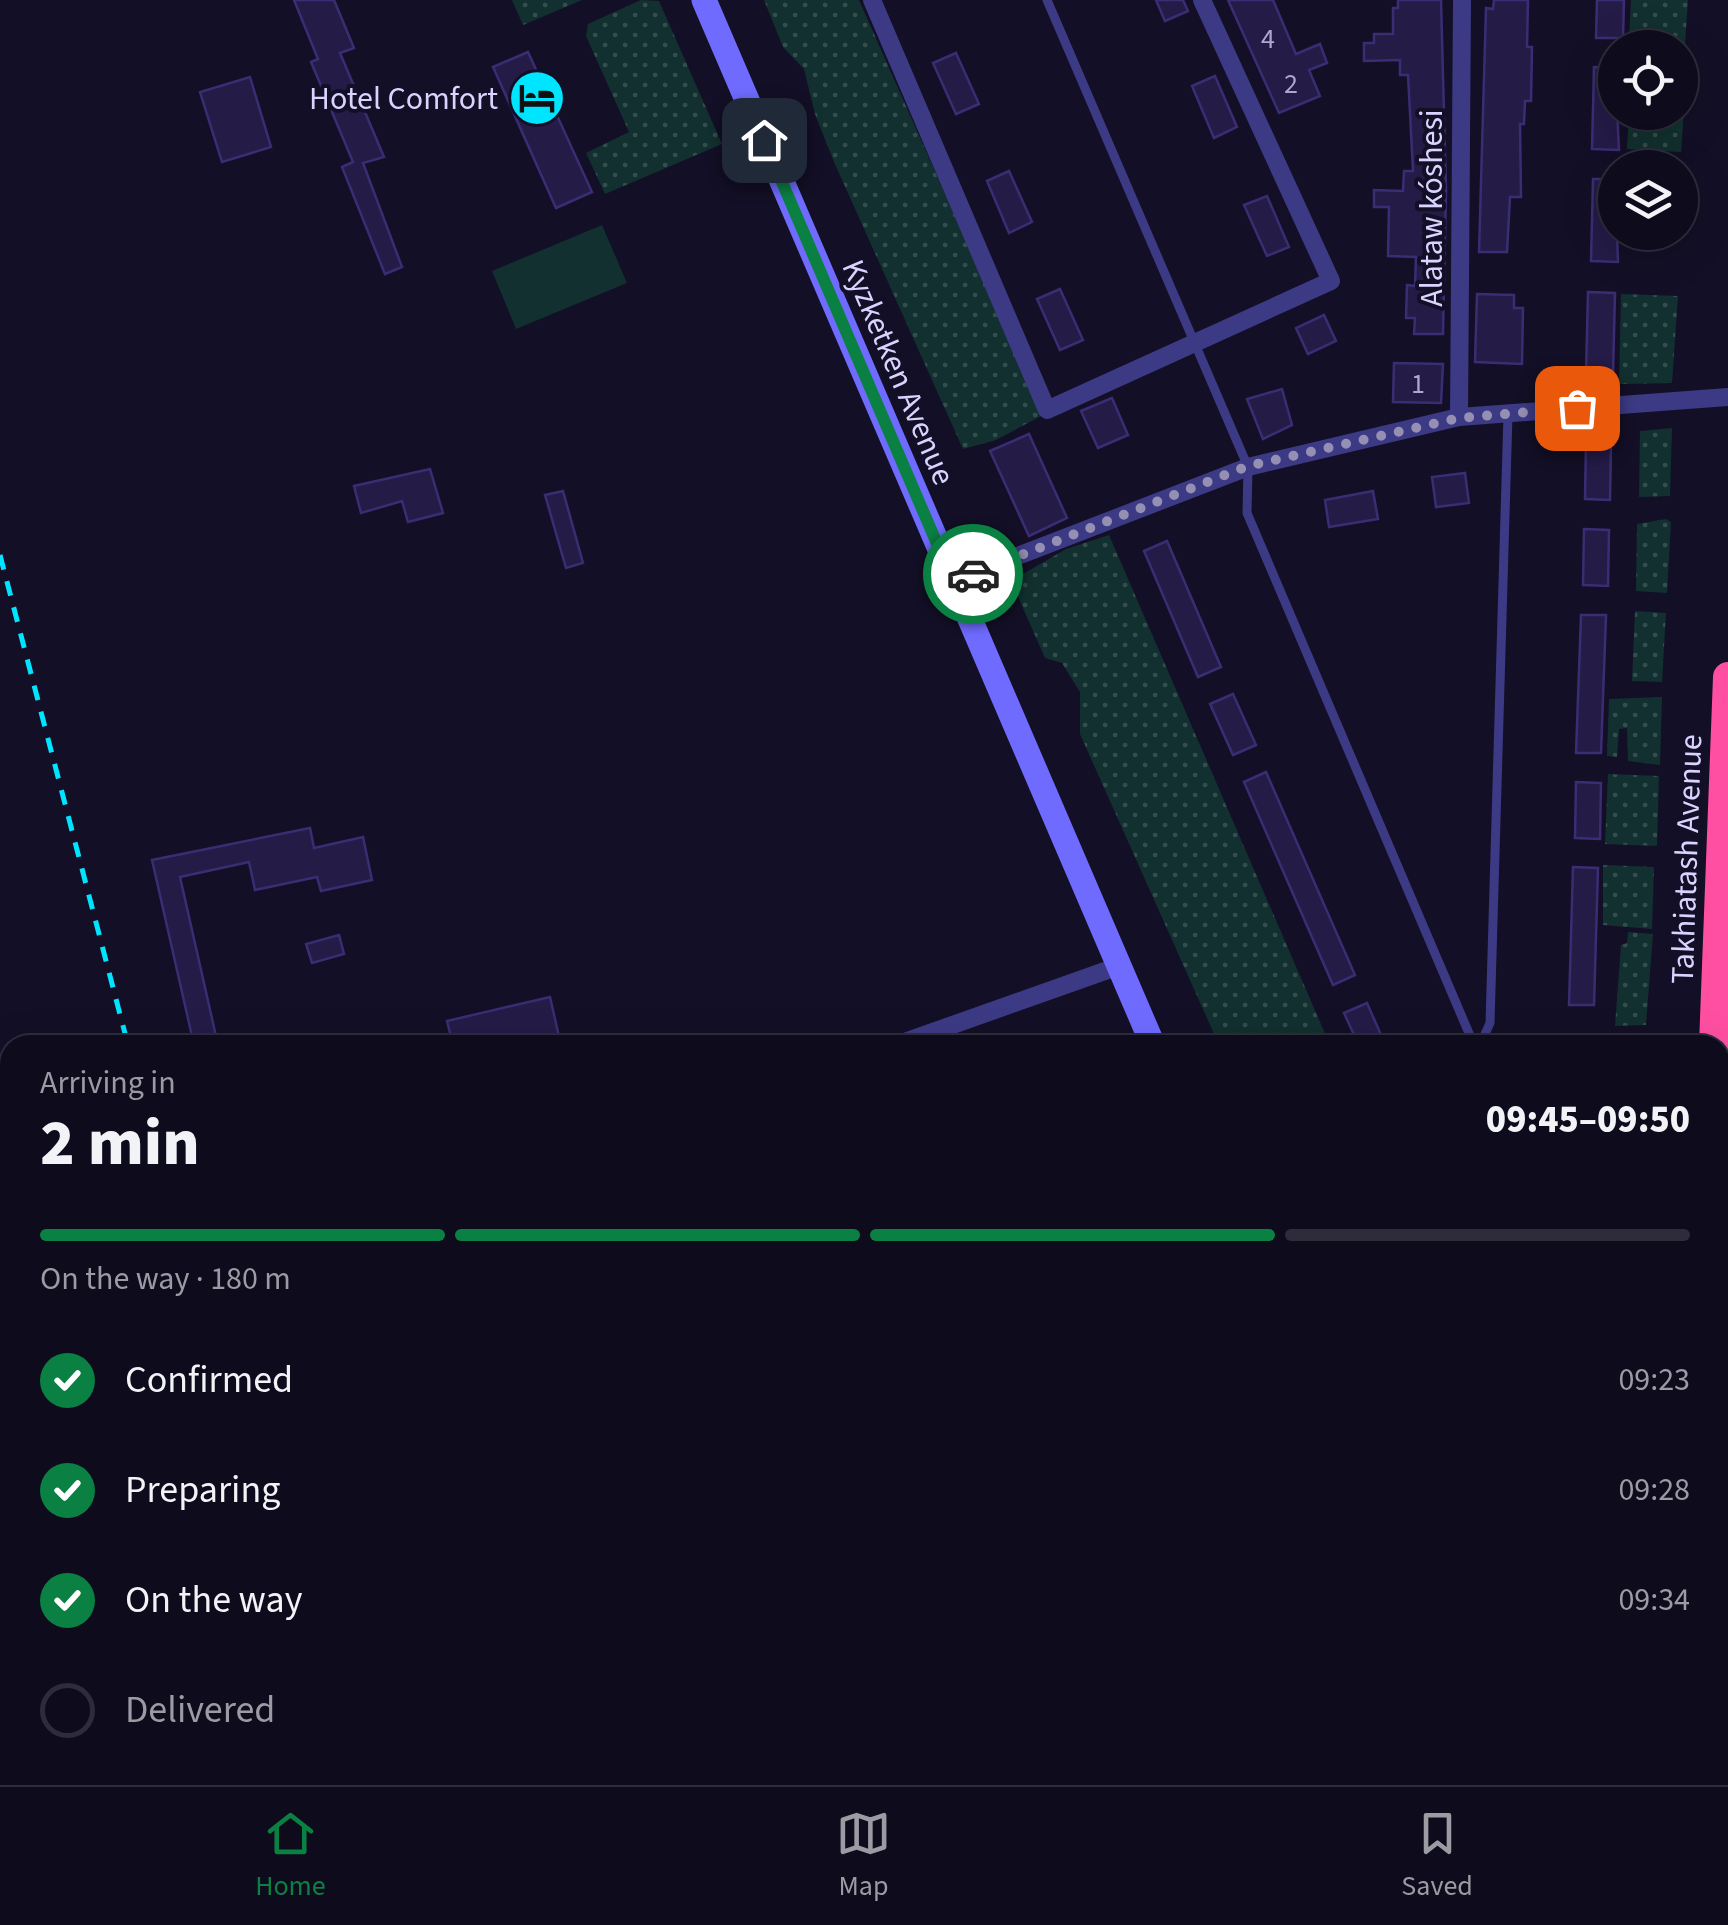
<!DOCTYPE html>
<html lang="en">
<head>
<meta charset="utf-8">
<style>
	:root { --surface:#0e0b1c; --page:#1c1929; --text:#f1f3f6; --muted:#9b9ba3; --line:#2e2b3b; --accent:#0b8043 }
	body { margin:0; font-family:"Source Sans 3",sans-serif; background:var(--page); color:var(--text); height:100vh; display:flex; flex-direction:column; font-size:38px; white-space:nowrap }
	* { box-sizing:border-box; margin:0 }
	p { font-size:32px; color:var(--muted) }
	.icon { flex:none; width:55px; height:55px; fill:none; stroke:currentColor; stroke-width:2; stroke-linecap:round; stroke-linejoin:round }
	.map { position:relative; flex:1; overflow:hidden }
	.details { position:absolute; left:0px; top:1035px; width:1730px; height:750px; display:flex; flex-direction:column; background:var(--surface); border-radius:30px 30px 0 0; box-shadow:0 10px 40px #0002,0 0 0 2px var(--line) }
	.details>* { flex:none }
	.buttons { position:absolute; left:1598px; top:30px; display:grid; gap:20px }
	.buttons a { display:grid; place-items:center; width:100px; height:100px; border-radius:50%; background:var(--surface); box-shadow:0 10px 40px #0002,0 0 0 2px var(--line); font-size:50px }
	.pin { position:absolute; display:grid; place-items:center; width:85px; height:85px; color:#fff; margin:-42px; border-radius:20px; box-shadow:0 5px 15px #0006 }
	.courier { position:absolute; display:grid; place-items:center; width:100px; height:100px; margin:-50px; border:8px solid #0b8043; border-radius:50%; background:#fff; color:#222; box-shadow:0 2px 12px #0007 }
	.summary em { font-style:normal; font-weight:800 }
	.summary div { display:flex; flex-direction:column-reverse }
	.summary { display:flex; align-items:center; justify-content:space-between; height:170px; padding:0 40px }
	h1 { font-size:65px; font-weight:800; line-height:75px }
	.bar { display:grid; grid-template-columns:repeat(4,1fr); gap:15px 10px; align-content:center; height:120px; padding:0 40px }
	.bar i { height:12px; border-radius:8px; background:var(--line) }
	.bar .on { background:var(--accent) }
	.bar p { grid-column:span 4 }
	ol { padding:0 40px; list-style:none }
	li { display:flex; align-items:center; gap:30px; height:110px }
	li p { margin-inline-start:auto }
	li .icon { padding:10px; border-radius:50%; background:var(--accent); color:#fff; stroke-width:4 }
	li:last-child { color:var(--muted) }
	li i { width:55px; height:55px; border:5px solid var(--line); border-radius:50% }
	.menu { display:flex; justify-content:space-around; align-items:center; height:140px; border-top:2px solid var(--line); background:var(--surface); font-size:28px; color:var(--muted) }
	.menu a { display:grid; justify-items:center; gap:5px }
	.menu .on { color:var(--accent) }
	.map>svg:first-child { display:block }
	.grass { fill:url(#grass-dots) }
	.green { fill:#12302f }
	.building { fill:#241b47; stroke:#3b2d73; stroke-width:2.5 }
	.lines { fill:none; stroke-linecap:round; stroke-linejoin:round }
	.lane { stroke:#3d3a85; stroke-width:9 }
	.street { stroke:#3d3a85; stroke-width:18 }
	.secondary { stroke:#6f6bff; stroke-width:25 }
	.highway { stroke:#ff4fa3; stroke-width:30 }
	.rail { stroke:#00e5ff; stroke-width:5; stroke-dasharray:15 12; stroke-linecap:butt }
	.done { stroke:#948fb3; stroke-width:10; stroke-dasharray:0 18 }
	.route { stroke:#0b8043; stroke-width:12 }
	.labels { text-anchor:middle; stroke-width:8; stroke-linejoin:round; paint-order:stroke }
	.number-label { font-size:28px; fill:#aca6d1 }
	.poi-label { font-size:32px; fill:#d9d4ff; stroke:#130f26; text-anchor:end }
	.street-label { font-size:32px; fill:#d9d4ff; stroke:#130f26 }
</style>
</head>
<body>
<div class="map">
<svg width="1728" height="1785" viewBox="0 0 1728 1785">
	<defs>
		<pattern id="grass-dots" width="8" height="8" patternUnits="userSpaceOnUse" patternTransform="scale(2.5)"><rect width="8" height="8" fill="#12302f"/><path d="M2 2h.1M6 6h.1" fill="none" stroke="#344d4e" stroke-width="1.8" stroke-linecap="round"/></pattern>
	</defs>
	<rect width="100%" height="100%" fill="#130f26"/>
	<!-- grass -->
	<g class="grass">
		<path d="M512 0H582L523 25Z"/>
		<path d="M641 0 659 1 722 144 605 194 586 153 629 132 586 36 588 24Z"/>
		<path d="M764 0H859L1043 415 996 440 963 449 834 162 815 114 804 69 783 47Z"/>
		<path d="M1631 0H1688L1685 44 1629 39Z"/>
		<path d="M1680 69H1687L1681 152 1627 149 1629 113 1680 112Z"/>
		<path d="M1621 294 1678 296 1672 383 1619 384Z"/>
		<path d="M1672 428 1670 496 1639 497 1640 431Z"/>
		<path d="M1666 519 1671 522 1667 593 1636 591 1637 524Z"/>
		<path d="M1109 535 1330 1045H1219L1080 734V692L1062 663 1045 658 1011 581 1066 549Z"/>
		<path d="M1635 611 1666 613 1662 682 1632 681Z"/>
		<path d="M1662 697 1660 765 1628 761 1627 728 1619 729 1617 757 1607 756 1609 699Z"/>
		<path d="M1608 774 1659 776 1657 846 1605 844Z"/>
		<path d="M1603 865 1654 867 1652 929 1603 925Z"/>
		<path d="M1628 932 1653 934 1646 1025 1615 1026 1621 945 1627 943Z"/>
	</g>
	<!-- green -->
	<path class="green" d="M602 225 627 283 516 329 492 271Z"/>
	<!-- building -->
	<g class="building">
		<path d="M294 0H334L354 48 340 53 384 157 363 163 402 267 385 274 342 167 353 162 311 62 318 59Z"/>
		<path d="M1156 0H1183L1188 11 1165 21Z"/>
		<path d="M1228 0H1273L1296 54 1320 44 1327 63 1309 70 1320 96 1279 113Z"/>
		<path d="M1398 0H1441L1446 190 1443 334H1414L1415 318H1406L1407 285 1415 286 1416 257 1388 256 1389 207H1374V190L1403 191 1404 171H1413L1408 75H1400V60L1364 61V43H1374V34H1393V8H1398Z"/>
		<path d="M1494 0H1528L1527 47H1532L1531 101H1525L1524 124H1520L1521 197H1510L1507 252H1479L1486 8 1493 9Z"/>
		<path d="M1597 0H1624L1623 38H1596Z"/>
		<path d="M528 52 592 192 556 208 493 67Z"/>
		<path d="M956 53 979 104 956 114 933 63Z"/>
		<path d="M1594 67 1615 68 1619 150 1592 149Z"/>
		<path d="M1215 76 1237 127 1214 138 1192 86Z"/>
		<path d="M250 77 271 147 222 162 200 92Z"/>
		<path d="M1009 171 1032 222 1009 233 987 181Z"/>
		<path d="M1593 179H1615L1618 262 1591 261Z"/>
		<path d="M1267 196 1289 247 1267 256 1244 205Z"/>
		<path d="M1060 289 1083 340 1060 350 1037 299Z"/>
		<path d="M1588 292 1615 293 1613 375 1586 374Z"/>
		<path d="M1477 294 1514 295V308H1523L1522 364 1475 362Z"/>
		<path d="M1324 315 1336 341 1308 354 1296 328Z"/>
		<path d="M1394 363 1443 364 1441 403 1393 402Z"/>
		<path d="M1282 389 1292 425 1263 439 1247 399Z"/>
		<path d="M1112 398 1128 435 1098 448 1081 411Z"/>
		<path d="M1029 434 1067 518 1029 536 990 451Z"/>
		<path d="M1586 443 1611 444 1610 500 1585 499Z"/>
		<path d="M430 469 443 513 408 522 402 501 361 513 354 486Z"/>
		<path d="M1465 473 1469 503 1436 507 1432 477Z"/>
		<path d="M563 491 583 563 566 568 545 495Z"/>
		<path d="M1373 491 1378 519 1329 527 1325 500Z"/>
		<path d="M1584 529 1609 530 1608 586 1583 585Z"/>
		<path d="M1167 541 1221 667 1198 677 1144 551Z"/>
		<path d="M1581 615H1606L1601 753H1576Z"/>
		<path d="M1233 694 1256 745 1233 755 1210 704Z"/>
		<path d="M1266 772 1355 975 1333 985 1244 782Z"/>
		<path d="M1576 782 1601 783 1600 839 1575 838Z"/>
		<path d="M310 828 314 848 363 837 372 880 321 891 317 877 255 890 249 862 180 877 218 1045H194L152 860Z"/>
		<path d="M1573 867 1598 868 1594 1005H1569Z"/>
		<path d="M339 935 344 954 312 963 306 944Z"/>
		<path d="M550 997 560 1041 541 1045H453L447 1021Z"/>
		<path d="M1367 1003 1378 1028 1385 1045H1358L1355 1037 1344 1013Z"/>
	</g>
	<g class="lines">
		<!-- lane -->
		<g class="lane">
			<path d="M1047 0 1248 467 1247 513 1474 1045"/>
			<path d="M1480 1045 1490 1023 1508 414"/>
		</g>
		<!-- street -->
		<g class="street">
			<path d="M872 0 1047 410 1331 281 1202 0"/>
			<path d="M1459 417 1462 0"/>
			<path d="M953 581 1248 467 1459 417 1728 397"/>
			<path d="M896 1045 1119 966"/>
			<path d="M1720 1311H1728"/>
		</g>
		<!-- secondary -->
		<g class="secondary">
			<path d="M704 0 1153 1045"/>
			<path d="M1720 1694H1728"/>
			<path d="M1466 1775 1470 1785"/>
			<path d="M1267 1785 1292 1775"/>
		</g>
		<!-- highway -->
		<g class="highway">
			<path d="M1714 1045 1728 677"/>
			<path d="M1689 1785V1775"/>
		</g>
		<!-- rail -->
		<g class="rail">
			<path d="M0 555 128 1045"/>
			<path d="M0 1132 10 1155"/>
			<path d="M0 1174 10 1197"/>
			<path d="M239 1775 242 1785"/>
		</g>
	</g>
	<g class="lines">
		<!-- done -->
		<path class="done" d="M973 574 1248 466 1459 418 1577 408"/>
		<!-- route -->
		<path class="route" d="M764 140 953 581 973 574"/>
	</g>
	<!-- icons -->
	<defs>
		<g id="hotel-disc" transform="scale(2.875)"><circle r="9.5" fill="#00e5ff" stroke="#130f26"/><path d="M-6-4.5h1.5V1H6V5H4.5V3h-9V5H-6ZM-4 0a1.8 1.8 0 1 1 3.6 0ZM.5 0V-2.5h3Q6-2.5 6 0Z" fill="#111"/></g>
	</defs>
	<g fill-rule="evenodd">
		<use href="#hotel-disc" x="537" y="98"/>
	</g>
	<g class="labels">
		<!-- number labels -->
		<g class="number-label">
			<text x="1268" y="48">4</text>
			<text x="1291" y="93">2</text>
			<text x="1418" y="393">1</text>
		</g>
		<!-- poi labels -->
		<g class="poi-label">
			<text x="498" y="109">Hotel Comfort</text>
		</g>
		<!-- street labels -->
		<g class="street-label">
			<text transform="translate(1431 208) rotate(-90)" y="11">Alataw kóshesi</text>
			<text transform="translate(899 372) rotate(67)" y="11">Kyzketken Avenue</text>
			<text transform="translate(1686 859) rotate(-88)" y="11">Takhiatash Avenue</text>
		</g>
	</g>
</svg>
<div class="buttons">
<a><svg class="icon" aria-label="locate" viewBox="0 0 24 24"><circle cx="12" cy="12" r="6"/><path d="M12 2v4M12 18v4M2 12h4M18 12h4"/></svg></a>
<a><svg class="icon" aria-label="layers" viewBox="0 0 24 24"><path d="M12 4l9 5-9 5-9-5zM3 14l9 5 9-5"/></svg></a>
</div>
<div class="pin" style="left:1577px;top:408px;background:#ea580c"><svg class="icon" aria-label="bag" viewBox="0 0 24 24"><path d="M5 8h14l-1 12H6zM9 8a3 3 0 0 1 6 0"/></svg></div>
<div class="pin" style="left:764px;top:140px;background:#1f2937"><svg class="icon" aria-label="home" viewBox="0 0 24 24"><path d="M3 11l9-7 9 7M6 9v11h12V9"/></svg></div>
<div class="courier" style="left:973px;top:574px"><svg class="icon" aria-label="car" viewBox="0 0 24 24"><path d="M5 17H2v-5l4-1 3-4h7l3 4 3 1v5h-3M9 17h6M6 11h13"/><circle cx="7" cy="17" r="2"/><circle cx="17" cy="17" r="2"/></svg></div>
<section class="details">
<div class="summary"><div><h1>2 min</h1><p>Arriving in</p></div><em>09:45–09:50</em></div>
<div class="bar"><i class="on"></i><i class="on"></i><i class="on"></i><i></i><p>On the way · 180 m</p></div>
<ol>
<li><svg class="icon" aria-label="check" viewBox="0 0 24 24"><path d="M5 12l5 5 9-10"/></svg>Confirmed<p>09:23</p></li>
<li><svg class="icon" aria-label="check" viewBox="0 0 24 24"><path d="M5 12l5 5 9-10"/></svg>Preparing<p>09:28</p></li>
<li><svg class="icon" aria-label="check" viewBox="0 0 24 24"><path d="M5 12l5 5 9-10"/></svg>On the way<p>09:34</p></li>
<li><i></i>Delivered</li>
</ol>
</section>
</div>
<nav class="menu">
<a class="on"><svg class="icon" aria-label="home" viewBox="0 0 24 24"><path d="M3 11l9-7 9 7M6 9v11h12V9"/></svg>Home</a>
<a><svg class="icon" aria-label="map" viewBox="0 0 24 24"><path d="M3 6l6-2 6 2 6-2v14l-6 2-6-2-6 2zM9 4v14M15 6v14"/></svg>Map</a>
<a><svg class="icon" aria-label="saved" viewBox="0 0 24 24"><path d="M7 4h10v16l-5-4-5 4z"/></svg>Saved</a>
</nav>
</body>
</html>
